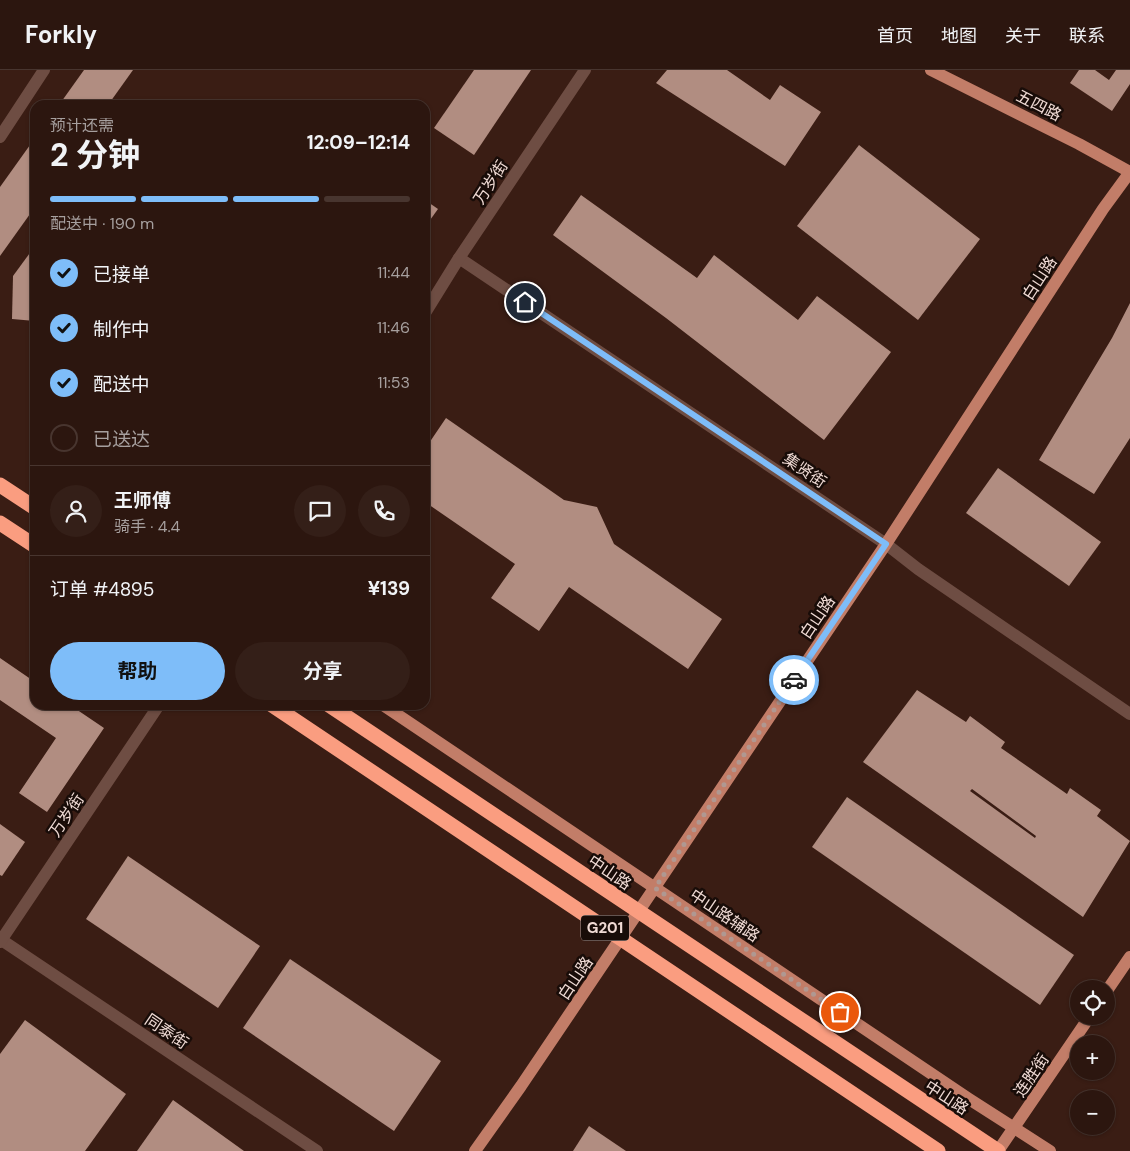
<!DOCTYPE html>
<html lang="zh">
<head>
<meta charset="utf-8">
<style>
	:root { --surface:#2c160f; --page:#341f18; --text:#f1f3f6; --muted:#a69f9e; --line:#48352f; --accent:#7ebdf9 }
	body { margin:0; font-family:"DM Sans","Noto Sans SC",sans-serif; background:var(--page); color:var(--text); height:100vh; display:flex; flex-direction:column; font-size:19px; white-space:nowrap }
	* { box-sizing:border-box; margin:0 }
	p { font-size:16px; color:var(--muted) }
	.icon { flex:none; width:28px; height:28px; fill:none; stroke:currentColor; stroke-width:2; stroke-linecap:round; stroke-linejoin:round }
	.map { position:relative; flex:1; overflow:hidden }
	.details { position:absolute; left:30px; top:30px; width:400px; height:610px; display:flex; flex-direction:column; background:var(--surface); border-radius:15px; box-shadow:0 1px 4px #0004,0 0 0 1px var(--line) }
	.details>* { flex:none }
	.controls { position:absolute; left:1070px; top:910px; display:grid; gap:10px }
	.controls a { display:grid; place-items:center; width:45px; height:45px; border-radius:50%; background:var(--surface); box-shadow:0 1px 4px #0004,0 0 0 1px var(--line); font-size:25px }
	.pin { position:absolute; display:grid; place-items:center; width:42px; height:42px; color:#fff; margin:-21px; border:2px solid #fff; border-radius:50%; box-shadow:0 1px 5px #0007 }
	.courier { position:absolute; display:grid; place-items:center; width:50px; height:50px; margin:-25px; border:4px solid #7ebdf9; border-radius:50%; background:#fff; color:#222; box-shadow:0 1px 6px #0007 }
	.head em { font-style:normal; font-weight:700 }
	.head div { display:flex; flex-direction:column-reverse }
	.head { display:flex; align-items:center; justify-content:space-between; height:85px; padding:0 20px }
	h1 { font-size:32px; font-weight:700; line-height:38px }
	.bar { display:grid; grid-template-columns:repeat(4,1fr); gap:8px 5px; align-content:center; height:60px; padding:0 20px }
	.bar i { height:6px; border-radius:4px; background:var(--line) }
	.bar .on { background:var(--accent) }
	.bar p { grid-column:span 4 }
	.line { display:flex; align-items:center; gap:12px; padding:0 20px; border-top:1px solid var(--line) }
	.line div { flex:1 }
	.round { display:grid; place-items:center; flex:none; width:52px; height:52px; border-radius:26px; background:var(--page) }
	ol { padding:0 20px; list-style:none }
	li { display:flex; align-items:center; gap:15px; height:55px }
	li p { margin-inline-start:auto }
	li .icon { padding:5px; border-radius:50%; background:var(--accent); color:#111; stroke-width:4 }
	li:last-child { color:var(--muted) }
	li i { width:28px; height:28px; border:2px solid var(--line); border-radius:50% }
	.primary-button { display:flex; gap:10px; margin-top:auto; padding:10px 20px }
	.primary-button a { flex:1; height:58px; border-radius:30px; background:var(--accent); color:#111; font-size:20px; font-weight:700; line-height:58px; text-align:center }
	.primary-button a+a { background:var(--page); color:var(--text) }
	header { display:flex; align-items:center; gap:30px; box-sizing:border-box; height:70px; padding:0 25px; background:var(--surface); border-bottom:1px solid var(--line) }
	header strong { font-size:24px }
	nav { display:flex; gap:28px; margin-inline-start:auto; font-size:18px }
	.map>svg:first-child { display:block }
	.building { fill:#b18d81; fill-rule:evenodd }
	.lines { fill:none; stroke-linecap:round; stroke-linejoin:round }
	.minor { stroke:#6e4d43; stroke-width:12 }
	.major { stroke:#c27d68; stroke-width:12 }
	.highway { stroke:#fa9d80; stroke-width:15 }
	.done { stroke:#b09891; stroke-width:5; stroke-dasharray:0 9 }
	.route { stroke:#7ebdf9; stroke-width:6 }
	.labels { text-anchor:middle; stroke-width:5; stroke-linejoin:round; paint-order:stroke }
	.shield { fill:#180c08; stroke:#af9d98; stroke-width:1 }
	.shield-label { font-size:15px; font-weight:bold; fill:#f0dbd5 }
	.street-label { font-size:16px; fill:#f0dbd5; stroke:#180c08 }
</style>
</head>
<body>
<header>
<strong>Forkly</strong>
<nav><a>首页</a><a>地图</a><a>关于</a><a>联系</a></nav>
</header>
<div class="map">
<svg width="1130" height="1081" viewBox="0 0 1130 1081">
	<rect width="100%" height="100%" fill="#3a1d14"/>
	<!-- building -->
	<g class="building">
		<path d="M84 0H133L108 35H59Z"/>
		<path d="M474 0H531L474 85 434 58Z"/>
		<path d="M667 0H727L770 30 780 15 821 42 785 96 656 13Z"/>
		<path d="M1079 0H1095L1109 10 1116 0H1130V14L1112 41 1070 13Z"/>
		<path d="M35 68V137L0 186V117Z"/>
		<path d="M859 75 980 169 918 250 797 156Z"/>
		<path d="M581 125 697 208 714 185 798 250 817 226 891 282 824 370 666 248 553 165Z"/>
		<path d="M425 130 438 139 425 157Z"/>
		<path d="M35 176V251L12 249 13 206Z"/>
		<path d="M1130 233V368L1094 424 1039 390 1112 268Z"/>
		<path d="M446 348 564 430 597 437 614 474 722 549 688 599 569 517 539 561 491 528 515 494 425 432V379Z"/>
		<path d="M998 398 1101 472 1069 516 966 443Z"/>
		<path d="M0 588 35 612V635H70L104 658 47 742 19 723 56 668 0 630Z"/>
		<path d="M917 620 966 652 970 646 1005 672 1001 678 1067 724 1070 718 1101 740 1097 746 1130 771 1083 847 863 692ZM972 719 1036 766 1035 768 970 721Z"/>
		<path d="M847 727 1074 885 1040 935 812 777Z"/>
		<path d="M0 754 25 772 2 806 0 805Z"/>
		<path d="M128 786 260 876 218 938 86 849Z"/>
		<path d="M290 889 441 991 394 1061 243 958Z"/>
		<path d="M25 950 126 1024 85 1081H0V984Z"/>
		<path d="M173 1030 244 1081H137Z"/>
		<path d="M589 1056 626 1081H573Z"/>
	</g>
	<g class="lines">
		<!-- minor -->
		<g class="minor">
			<path d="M0 67 44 0"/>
			<path d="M459 188 886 474 918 499 1130 644"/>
			<path d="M425 243 459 188 585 0"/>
			<path d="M0 869 317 1081"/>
			<path d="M0 872 159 635"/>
		</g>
		<!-- major -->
		<g class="major">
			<path d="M931 0 1079 74 1130 102"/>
			<path d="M383 635 969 1029 1050 1081"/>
			<path d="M1106 922 1130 887"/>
			<path d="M475 1081 521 1016 886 474 1103 139 1130 102"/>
			<path d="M998 1081 1090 946"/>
		</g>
		<!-- highway -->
		<g class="highway">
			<path d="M0 415 35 438"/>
			<path d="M0 453 35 476"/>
			<path d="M272 635 938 1081"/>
			<path d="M329 635 998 1081"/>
		</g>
	</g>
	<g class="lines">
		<!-- done -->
		<path class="done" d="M794 610 655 818 840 942"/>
		<!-- route -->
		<path class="route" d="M525 232 886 474 794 610"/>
	</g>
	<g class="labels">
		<!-- shield labels -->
		<rect class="shield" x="581" y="845.5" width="48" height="25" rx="4"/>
		<g class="shield-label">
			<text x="605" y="863">G201</text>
		</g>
		<!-- street labels -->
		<g class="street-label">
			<text transform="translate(1039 35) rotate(27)" y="6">五四路</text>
			<text transform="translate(490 112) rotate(-57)" y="6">万岁街</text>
			<text transform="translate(1039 208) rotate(-57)" y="6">白山路</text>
			<text transform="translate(805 400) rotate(34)" y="6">集贤街</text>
			<text transform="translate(817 547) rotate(-56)" y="6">白山路</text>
			<text transform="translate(66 745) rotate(-56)" y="6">万岁街</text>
			<text transform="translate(610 802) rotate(34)" y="6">中山路</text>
			<text transform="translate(725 845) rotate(34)" y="6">中山路辅路</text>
			<text transform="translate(575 908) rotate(-56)" y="6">白山路</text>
			<text transform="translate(167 961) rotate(34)" y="6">同泰街</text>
			<text transform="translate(1031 1005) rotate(-56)" y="6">连胜街</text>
			<text transform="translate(947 1027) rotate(33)" y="6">中山路</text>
		</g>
	</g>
</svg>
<div class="controls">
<a><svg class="icon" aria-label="locate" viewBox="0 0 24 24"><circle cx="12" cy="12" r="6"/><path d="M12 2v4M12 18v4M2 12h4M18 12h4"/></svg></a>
<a>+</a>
<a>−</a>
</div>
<div class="pin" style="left:840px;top:942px;background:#ea580c"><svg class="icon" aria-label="bag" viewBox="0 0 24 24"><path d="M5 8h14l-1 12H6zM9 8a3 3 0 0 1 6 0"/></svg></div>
<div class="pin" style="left:525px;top:232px;background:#1f2937"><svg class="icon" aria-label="home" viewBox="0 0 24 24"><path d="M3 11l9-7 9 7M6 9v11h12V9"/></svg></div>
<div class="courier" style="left:794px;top:610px"><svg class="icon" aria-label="car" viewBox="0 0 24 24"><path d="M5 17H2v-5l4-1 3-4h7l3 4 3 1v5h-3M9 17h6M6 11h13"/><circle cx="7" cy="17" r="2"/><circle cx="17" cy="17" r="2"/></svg></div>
<section class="details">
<div class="head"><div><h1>2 分钟</h1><p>预计还需</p></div><em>12:09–12:14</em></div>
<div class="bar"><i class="on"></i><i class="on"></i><i class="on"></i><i></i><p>配送中 · 190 m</p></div>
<ol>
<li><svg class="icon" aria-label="check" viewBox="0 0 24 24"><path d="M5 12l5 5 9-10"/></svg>已接单<p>11:44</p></li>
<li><svg class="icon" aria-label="check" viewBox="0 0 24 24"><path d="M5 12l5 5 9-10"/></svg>制作中<p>11:46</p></li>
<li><svg class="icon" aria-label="check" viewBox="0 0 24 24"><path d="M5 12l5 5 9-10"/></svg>配送中<p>11:53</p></li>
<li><i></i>已送达</li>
</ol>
<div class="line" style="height:90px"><a class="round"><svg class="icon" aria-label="person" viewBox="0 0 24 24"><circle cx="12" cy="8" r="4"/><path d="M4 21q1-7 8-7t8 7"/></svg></a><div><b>王师傅</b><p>骑手 · 4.4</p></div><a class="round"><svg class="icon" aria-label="chat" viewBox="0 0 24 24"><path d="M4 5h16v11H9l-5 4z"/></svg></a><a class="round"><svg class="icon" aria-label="phone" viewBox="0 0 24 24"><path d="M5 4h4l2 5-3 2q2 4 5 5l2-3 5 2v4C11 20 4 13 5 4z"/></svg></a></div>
<div class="line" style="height:65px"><div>订单 #4895</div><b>¥139</b></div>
<div class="primary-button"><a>帮助</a><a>分享</a></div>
</section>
</div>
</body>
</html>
